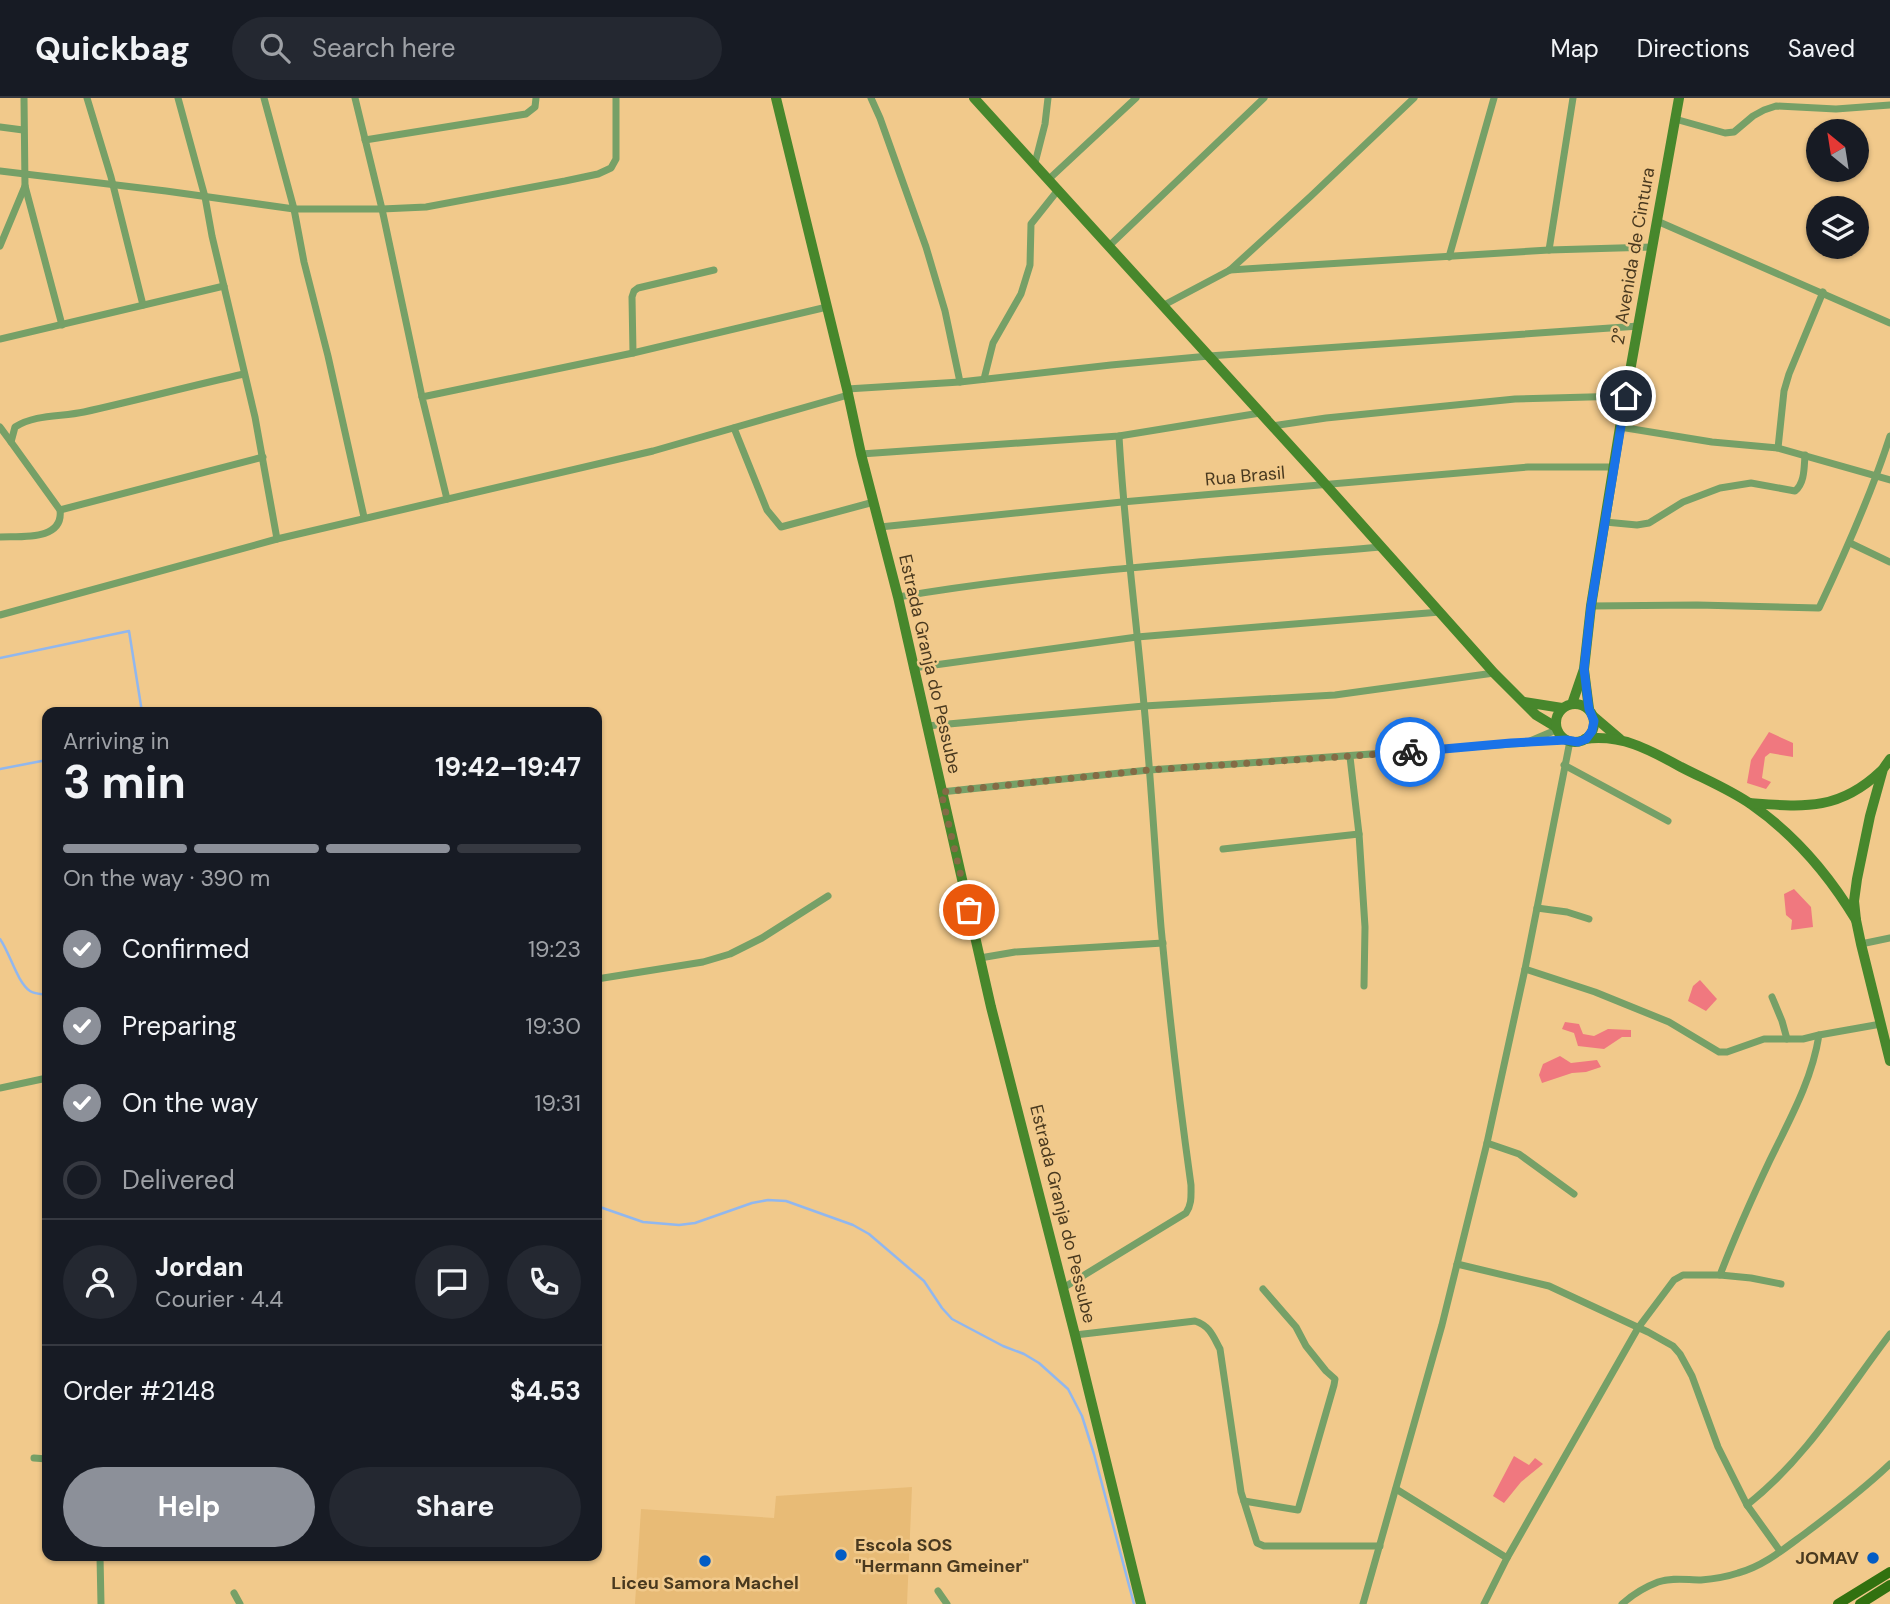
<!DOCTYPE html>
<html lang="en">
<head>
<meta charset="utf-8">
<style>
	:root { --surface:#171b24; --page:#242831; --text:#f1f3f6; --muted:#9ea1a6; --line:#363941; --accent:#8c9099 }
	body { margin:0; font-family:"DM Sans",sans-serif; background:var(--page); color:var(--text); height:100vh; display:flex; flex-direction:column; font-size:26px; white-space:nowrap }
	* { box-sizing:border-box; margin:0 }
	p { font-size:23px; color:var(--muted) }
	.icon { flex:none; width:38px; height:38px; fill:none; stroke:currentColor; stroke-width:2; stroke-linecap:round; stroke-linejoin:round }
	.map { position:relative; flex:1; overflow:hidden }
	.drawer { position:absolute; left:42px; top:609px; width:560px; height:854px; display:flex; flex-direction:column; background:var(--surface); border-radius:14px; box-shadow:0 2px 5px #0004 }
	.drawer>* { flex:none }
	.needle { width:46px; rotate:330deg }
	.buttons { position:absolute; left:1806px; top:21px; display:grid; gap:14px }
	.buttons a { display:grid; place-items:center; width:63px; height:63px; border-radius:50%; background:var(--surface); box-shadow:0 2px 5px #0004; font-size:35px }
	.pin { position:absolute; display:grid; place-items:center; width:60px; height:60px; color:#fff; margin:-30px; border:4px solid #fff; border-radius:50%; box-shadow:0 2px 7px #0007 }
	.courier { position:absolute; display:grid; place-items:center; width:70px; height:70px; margin:-35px; border:5px solid #1a73e8; border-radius:50%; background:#fff; color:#222; box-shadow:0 2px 9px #0007 }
	.overview em { font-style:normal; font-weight:700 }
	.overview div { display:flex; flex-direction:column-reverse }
	.overview { display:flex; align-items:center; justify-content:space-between; height:119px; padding:0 21px }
	h1 { font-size:46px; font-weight:700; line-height:52px }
	.bar { display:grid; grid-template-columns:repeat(4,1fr); gap:10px 7px; align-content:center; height:84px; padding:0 21px }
	.bar i { height:9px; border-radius:5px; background:var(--line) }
	.bar .active { background:var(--accent) }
	.bar p { grid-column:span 4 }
	.line { display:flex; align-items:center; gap:18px; padding:0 21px; border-top:2px solid var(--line) }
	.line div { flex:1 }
	.round { display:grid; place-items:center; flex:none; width:74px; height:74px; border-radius:37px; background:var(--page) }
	ol { padding:0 21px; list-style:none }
	li { display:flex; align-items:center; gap:21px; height:77px }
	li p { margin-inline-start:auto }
	li .icon { padding:7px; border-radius:50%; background:var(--accent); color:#fff; stroke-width:4 }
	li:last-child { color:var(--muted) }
	li i { width:38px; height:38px; border:4px solid var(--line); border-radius:50% }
	.button { display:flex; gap:14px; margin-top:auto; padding:14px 21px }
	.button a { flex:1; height:80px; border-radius:42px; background:var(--accent); color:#fff; font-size:28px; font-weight:700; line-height:80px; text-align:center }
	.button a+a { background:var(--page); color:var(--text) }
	header { display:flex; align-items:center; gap:42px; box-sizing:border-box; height:98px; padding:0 35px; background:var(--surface); border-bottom:2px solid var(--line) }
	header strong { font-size:33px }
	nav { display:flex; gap:38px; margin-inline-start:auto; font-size:24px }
	.search { width:490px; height:63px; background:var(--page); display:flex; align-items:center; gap:18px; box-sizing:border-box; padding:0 24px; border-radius:38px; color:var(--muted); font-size:26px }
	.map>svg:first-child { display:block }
	.built { fill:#e8bb76 }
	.forest { fill:#f0787f }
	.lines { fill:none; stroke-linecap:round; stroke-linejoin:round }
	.stream { stroke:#91b7ee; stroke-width:2.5 }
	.street { stroke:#76a067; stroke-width:7 }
	.secondary { stroke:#47872c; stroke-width:10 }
	.primary { stroke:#31710f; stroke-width:10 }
	.done { stroke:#846b45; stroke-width:7; stroke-dasharray:0 12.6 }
	.route { stroke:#1a73e8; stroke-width:9 }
	.poi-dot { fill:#025cc5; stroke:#f1c98b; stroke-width:2.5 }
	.labels { text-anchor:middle; stroke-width:5; stroke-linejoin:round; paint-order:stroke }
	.street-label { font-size:18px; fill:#49391f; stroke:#f1c98b }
	.poi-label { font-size:18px; font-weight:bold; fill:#49391f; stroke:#f1c98b; text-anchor:start }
</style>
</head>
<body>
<header>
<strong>Quickbag</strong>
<div class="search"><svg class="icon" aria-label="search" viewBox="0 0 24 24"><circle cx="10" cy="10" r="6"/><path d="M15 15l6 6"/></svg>Search here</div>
<nav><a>Map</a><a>Directions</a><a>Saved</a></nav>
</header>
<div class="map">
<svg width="1890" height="1506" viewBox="0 0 1890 1506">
	<rect width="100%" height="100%" fill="#f1c98b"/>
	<!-- built -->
	<path class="built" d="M912 1389 907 1506H635L641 1411 774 1420 776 1398Z"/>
	<!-- forest -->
	<g class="forest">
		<path d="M1769 634 1793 645V659L1770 655 1765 659 1762 680 1771 684 1766 691 1747 685 1751 662Z"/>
		<path d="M1794 791 1811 809 1813 829 1791 832 1792 822 1786 817 1784 796Z"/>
		<path d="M1700 882 1717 901 1706 913 1688 903 1693 888Z"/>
		<path d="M1565 924 1579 926 1583 936 1594 938 1608 931 1631 932V939H1622L1604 951 1578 948 1574 935 1562 931Z"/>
		<path d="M1560 958 1571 965 1597 962 1601 969 1586 974 1572 975 1542 985 1539 977 1543 966Z"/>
		<path d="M1514 1358 1529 1367 1535 1360 1543 1366 1521 1384 1504 1405 1493 1398Z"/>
	</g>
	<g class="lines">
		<!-- stream -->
		<g class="stream">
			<path d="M0 560 129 533 142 614"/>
			<path d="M0 671 47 662"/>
			<path d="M0 841C10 855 17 884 30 893 34 896 42 896 47 897"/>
			<path d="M597 1108 643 1124 679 1127 695 1125 752 1105 768 1102 786 1103 853 1127 869 1136 924 1183 942 1210 952 1221 1003 1248 1024 1256 1039 1265 1068 1291 1082 1318 1094 1356 1134 1506"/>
		</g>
		<!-- street -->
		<g class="street">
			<path d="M24 0 25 88 62 227"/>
			<path d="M87 0 111 79 143 207"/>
			<path d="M178 0 205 99 212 138 255 319 277 441"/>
			<path d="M264 0 294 111 304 164 328 258 364 419"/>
			<path d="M355 0 382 111 422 299"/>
			<path d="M871 0 880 20 926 149 945 213 960 284"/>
			<path d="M1675 21 1725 35 1734 34 1753 18 1764 12 1776 8 1836 11 1890 7"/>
			<path d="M0 29 23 32"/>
			<path d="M365 42 526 16 535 9 536 0"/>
			<path d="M1035 65 1045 26 1048 0"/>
			<path d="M0 73 166 93 294 111H382L426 109 565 83 598 76 611 70 616 61V0"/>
			<path d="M1049 81 1136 0"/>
			<path d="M1657 123 1890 225"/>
			<path d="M0 148 25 88"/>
			<path d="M1109 148 1264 0"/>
			<path d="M1549 152 1573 0"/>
			<path d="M1449 159 1494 0"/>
			<path d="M1230 172 1549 152 1653 149"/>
			<path d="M1164 207 1230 172 1311 98 1414 0"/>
			<path d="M0 241 224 188"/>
			<path d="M633 255 632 199 634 193 638 190 714 172"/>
			<path d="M984 281 993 245 1021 196 1030 167 1031 126 1058 92"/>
			<path d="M847 291 960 284 1111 267 1209 258 1639 228"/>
			<path d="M1272 328 1326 320 1515 301 1626 298"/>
			<path d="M0 329 11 344"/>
			<path d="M1620 329 1712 344 1778 350 1890 382"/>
			<path d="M734 330 767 412 781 429 874 404"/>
			<path d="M1778 350 1784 293 1789 276 1823 194"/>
			<path d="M861 356 1119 338 1260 315"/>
			<path d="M447 401 422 299 633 255 827 209"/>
			<path d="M60 412 263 359"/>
			<path d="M1605 424 1637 427 1649 425 1683 404 1720 390 1751 385 1795 393C1805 385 1804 369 1805 357"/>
			<path d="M880 429 1122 404 1528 369H1614"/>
			<path d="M0 439C21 438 64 443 60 412L11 344 15 329C36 316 61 319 84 314 138 302 190 288 244 276"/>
			<path d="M1850 445 1890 464"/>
			<path d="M898 499C1057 472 1220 463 1381 449"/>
			<path d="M1591 508 1697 507 1819 510C1846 453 1871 397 1890 338"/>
			<path d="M0 517 277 441 653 353 848 297"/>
			<path d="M913 570 1137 539 1440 514"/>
			<path d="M927 628 1144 608 1335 597 1494 575"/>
			<path d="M1530 643 1556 632"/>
			<path d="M1350 659 1359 736 1365 829 1364 888"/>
			<path d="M1564 667 1668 723"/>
			<path d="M941 694 1149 672 1566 642"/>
			<path d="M1223 751 1359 736"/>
			<path d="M1537 810 1567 814 1589 821"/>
			<path d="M1861 846 1890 840"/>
			<path d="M980 860 1015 854 1163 845"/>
			<path d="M1525 871 1595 894 1669 924 1719 954H1727L1764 941H1803L1819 937"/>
			<path d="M597 881 703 864 730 856 762 840 828 798"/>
			<path d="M1772 899 1782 923 1787 941"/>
			<path d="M0 990 47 980"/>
			<path d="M1487 1045 1519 1056 1574 1096"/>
			<path d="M1457 1166 1549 1188 1648 1234 1673 1248 1680 1256 1692 1278 1718 1349 1747 1407 1780 1453"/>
			<path d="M1720 1177 1751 1180 1781 1186"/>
			<path d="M1063 1190 1186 1115C1192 1106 1191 1098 1191 1087 1179 1001 1169 916 1161 829 1155 755 1151 681 1144 607 1136 518 1124 428 1119 338"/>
			<path d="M1075 1237 1195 1223C1210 1228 1213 1238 1220 1251L1241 1394 1257 1445 1264 1448H1380"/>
			<path d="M34 1360 47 1361"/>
			<path d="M1396 1391 1507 1460"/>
			<path d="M1244 1403 1298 1412 1334 1287 1335 1281 1326 1273 1306 1248 1296 1229 1263 1191"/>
			<path d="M1747 1407C1806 1361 1845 1295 1890 1236"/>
			<path d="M100 1458 101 1506"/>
			<path d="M938 1493 947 1506"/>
			<path d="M234 1495 240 1506"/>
			<path d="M1363 1506 1442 1227 1487 1045 1525 871 1570 643"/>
			<path d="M1484 1506 1507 1460 1638 1230 1674 1182 1683 1177H1720C1735 1138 1752 1100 1770 1062 1790 1021 1812 982 1819 937L1881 926"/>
			<path d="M1622 1506C1632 1497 1645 1489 1658 1484 1672 1479 1687 1482 1701 1482 1713 1481 1726 1479 1738 1475 1764 1468 1785 1450 1807 1434 1835 1413 1864 1391 1890 1366"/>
		</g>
		<!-- secondary -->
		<g class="secondary">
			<path d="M776 0 847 291 861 356 898 499 991 909 1075 1237 1141 1506"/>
			<path d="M974 0 1327 388 1494 575 1536 617 1556 629"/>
			<path d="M1584 572 1589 611"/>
			<path d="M1524 604 1562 610"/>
			<circle cx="1575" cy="625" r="19"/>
			<path d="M1572 606 1584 571 1591 508 1620 329 1679 0"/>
			<path d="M1593 618 1620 641"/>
			<path d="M1585 641C1622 636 1650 652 1681 669 1704 681 1731 692 1752 707 1795 737 1829 777 1856 822"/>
			<path d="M1890 661 1883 671 1870 718 1857 781 1854 803 1856 822 1861 846 1890 963"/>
			<path d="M1750 705C1804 709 1839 713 1881 673"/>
		</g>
		<!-- primary -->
		<g class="primary">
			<path d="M1838 1506 1890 1474"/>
			<path d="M1860 1506 1890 1487"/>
		</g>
	</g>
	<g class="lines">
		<!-- done -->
		<path class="done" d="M969 812 941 694 1149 672 1410 654"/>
		<!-- route -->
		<path class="route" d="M1410 654 1511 645 1566 642 1578 644 1586 641 1592 633 1594 623 1589 611 1584 571 1591 508 1626 298"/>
	</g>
	<!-- markers -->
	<g class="poi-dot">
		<circle cx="841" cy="1457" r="7"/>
		<circle cx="1873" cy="1460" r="7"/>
		<circle cx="705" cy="1463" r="7"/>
	</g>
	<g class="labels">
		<!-- street labels -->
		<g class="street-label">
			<text transform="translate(1633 158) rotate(-80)" y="6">2° Avenida de Cintura</text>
			<text transform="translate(1245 378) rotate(-5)" y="6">Rua Brasil</text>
			<text transform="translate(930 566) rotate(77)" y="6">Estrada Granja do Pessube</text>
			<text transform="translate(1063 1116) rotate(76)" y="6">Estrada Granja do Pessube</text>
		</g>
		<!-- poi labels -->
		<g class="poi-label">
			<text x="855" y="1453">Escola SOS<tspan x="855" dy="21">"Hermann Gmeiner"</tspan></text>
			<text x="1859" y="1466" text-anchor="end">JOMAV</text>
			<text x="705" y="1491" text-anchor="middle">Liceu Samora Machel</text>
		</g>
	</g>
</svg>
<div class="buttons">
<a><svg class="needle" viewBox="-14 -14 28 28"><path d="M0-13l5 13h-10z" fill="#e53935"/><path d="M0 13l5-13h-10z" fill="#9ea1a6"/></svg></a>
<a><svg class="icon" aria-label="layers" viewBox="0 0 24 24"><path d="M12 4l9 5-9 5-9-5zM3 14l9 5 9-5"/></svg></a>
</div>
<div class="pin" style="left:969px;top:812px;background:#ea580c"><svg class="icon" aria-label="bag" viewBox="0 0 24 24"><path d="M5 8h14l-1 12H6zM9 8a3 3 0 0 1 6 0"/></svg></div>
<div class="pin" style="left:1626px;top:298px;background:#1f2937"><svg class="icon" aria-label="home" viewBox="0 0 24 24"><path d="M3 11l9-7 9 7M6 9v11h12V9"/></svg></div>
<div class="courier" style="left:1410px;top:654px"><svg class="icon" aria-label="bike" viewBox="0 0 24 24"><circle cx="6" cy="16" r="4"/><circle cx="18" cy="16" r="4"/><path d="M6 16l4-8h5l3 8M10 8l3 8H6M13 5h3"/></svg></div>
<section class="drawer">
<div class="overview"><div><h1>3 min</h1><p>Arriving in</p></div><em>19:42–19:47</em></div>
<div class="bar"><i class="active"></i><i class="active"></i><i class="active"></i><i></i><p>On the way · 390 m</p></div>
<ol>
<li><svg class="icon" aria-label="check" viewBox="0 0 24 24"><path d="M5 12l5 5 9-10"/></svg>Confirmed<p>19:23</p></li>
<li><svg class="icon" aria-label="check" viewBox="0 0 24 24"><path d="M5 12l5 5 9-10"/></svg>Preparing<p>19:30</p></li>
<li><svg class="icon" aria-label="check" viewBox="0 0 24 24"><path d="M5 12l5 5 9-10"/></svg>On the way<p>19:31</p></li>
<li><i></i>Delivered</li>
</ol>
<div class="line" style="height:126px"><a class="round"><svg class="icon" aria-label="person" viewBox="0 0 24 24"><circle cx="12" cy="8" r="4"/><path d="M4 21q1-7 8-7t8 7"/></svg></a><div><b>Jordan</b><p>Courier · 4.4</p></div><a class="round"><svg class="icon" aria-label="chat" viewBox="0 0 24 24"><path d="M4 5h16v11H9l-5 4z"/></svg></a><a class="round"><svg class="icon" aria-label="phone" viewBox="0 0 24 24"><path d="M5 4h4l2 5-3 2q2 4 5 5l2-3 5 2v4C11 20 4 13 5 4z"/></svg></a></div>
<div class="line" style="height:91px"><div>Order #2148</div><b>$4.53</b></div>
<div class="button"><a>Help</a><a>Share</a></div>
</section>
</div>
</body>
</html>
